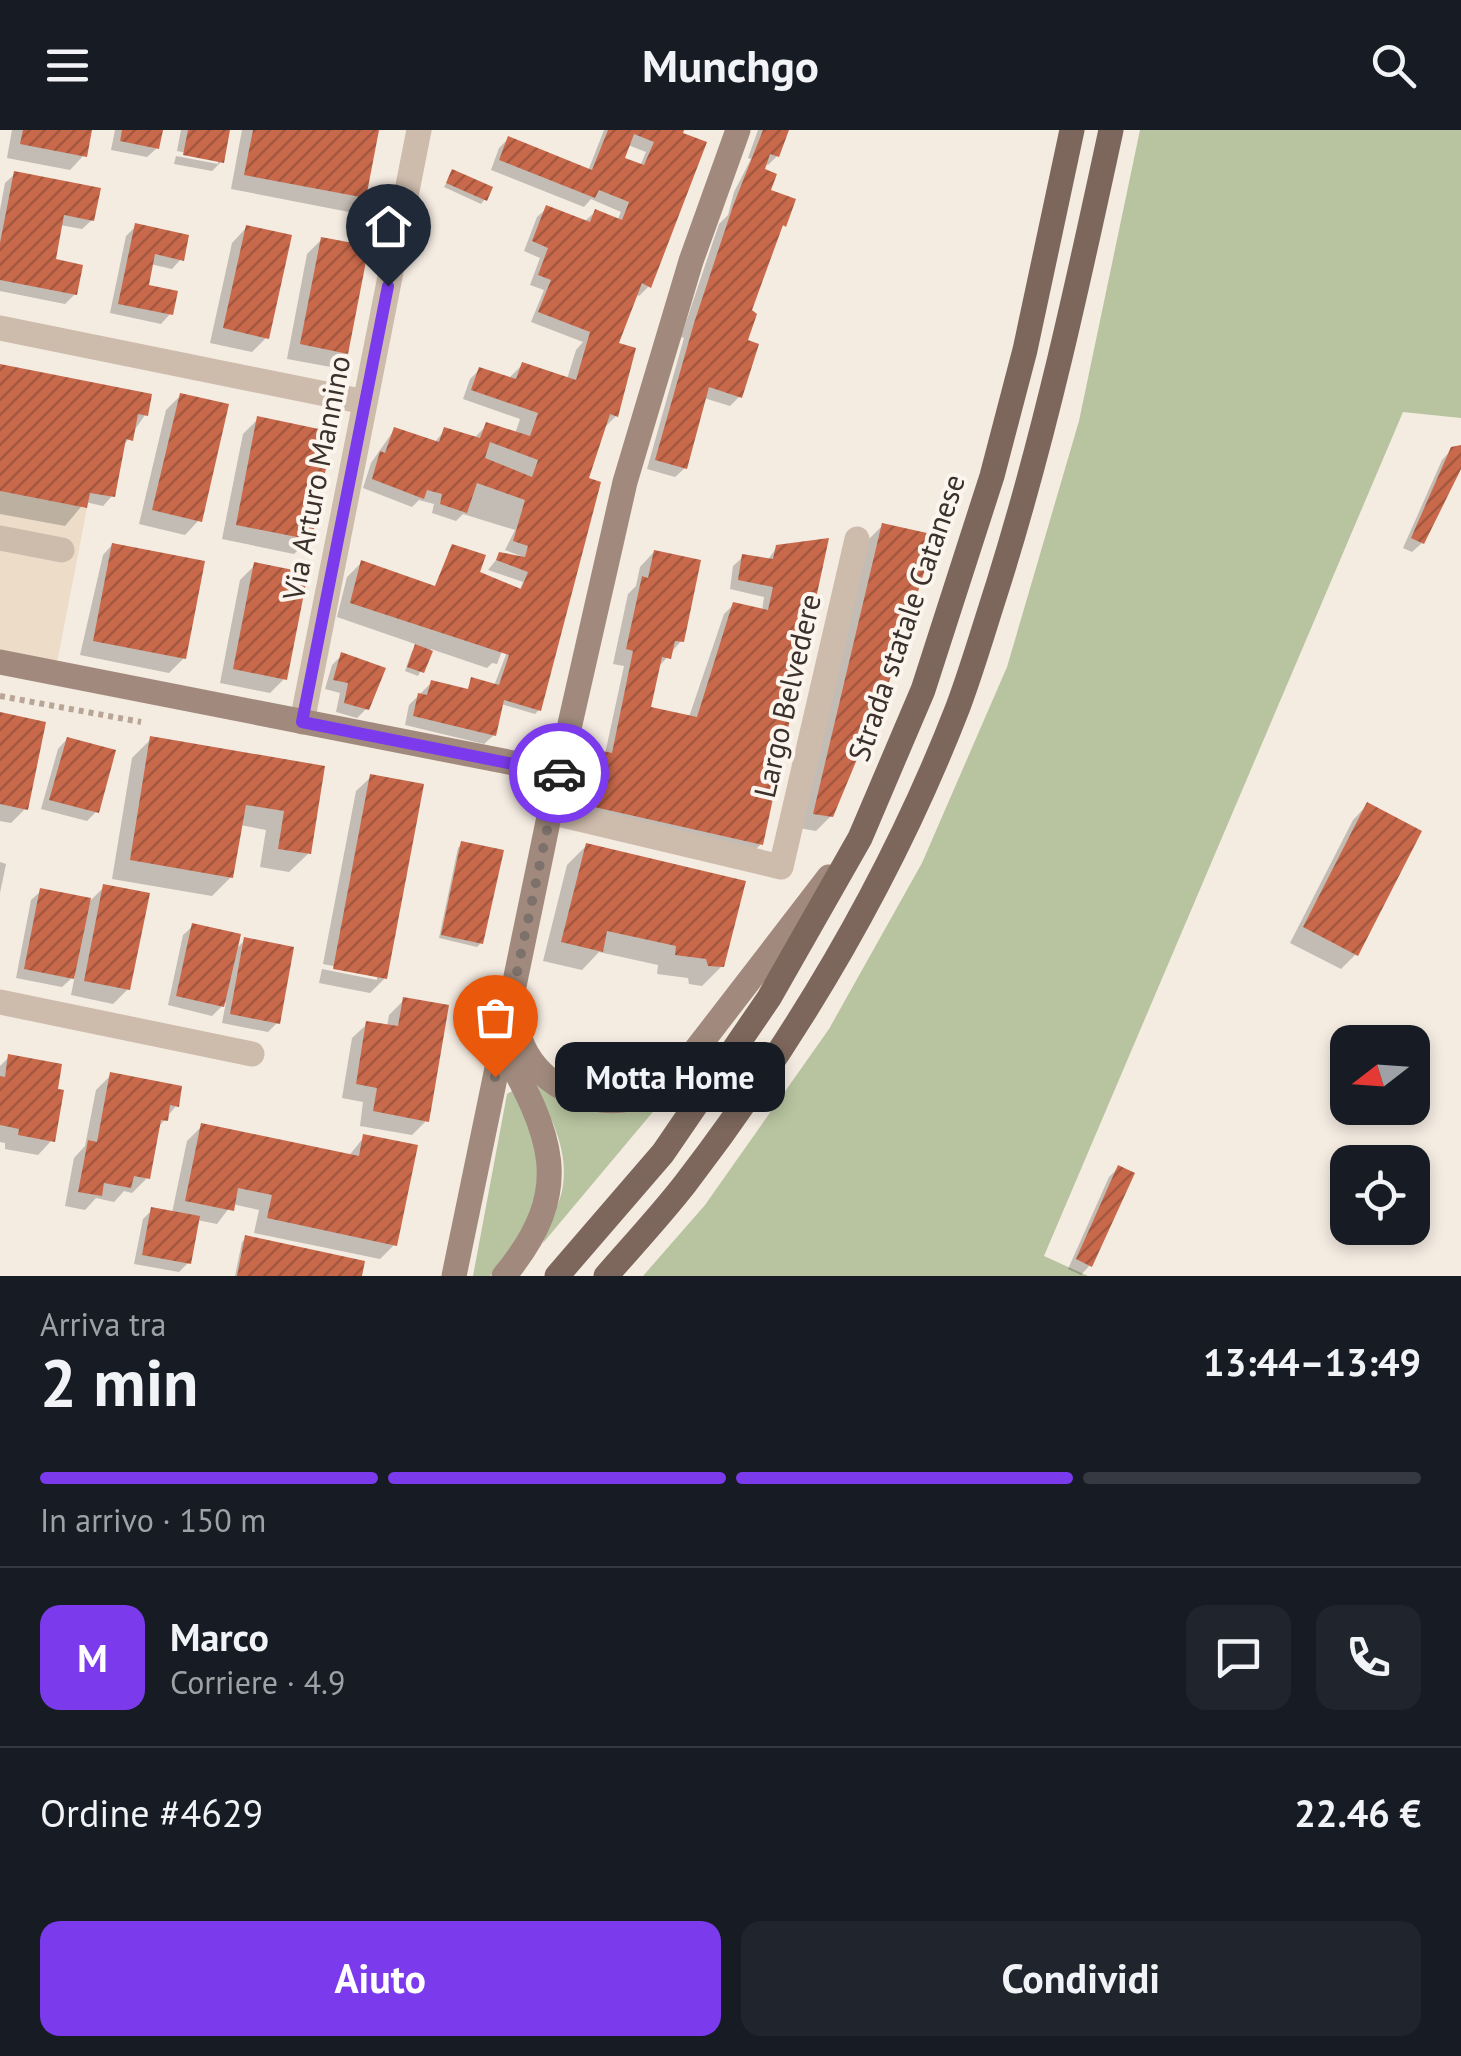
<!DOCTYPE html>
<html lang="it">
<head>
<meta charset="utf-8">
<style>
	:root { --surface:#171b24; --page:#20242c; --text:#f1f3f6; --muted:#9ea1a6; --line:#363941; --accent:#7c3aed }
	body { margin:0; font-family:"PT Sans",sans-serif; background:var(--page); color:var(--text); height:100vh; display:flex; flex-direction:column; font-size:38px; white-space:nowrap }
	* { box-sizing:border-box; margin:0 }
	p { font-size:32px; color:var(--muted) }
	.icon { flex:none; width:55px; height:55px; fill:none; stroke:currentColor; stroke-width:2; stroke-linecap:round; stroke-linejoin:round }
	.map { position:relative; height:1146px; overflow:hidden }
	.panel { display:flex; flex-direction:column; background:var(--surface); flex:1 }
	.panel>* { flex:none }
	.needle { width:65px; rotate:253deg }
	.buttons { position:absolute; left:1330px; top:895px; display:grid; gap:20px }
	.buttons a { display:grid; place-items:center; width:100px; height:100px; border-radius:20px; background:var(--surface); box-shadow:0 5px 15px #0003; font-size:50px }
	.pin { position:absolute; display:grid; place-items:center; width:85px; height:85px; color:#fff; margin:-102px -42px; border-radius:50% 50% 50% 0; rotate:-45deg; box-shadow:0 0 10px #0007 }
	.pin .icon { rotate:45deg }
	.courier { position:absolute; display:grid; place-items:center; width:100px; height:100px; margin:-50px; border:8px solid #7c3aed; border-radius:50%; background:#fff; color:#222; box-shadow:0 2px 12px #0007 }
	.bubble { position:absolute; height:70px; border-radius:20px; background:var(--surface); box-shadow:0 5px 15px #0003; font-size:32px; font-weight:600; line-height:70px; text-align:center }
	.head em { font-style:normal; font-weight:600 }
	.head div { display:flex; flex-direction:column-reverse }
	.head { display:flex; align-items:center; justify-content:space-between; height:170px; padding:0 40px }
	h1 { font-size:65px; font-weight:600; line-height:75px }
	.bar { display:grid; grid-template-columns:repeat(4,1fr); gap:15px 10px; align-content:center; height:120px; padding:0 40px }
	.bar i { height:12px; border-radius:8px; background:var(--line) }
	.bar .on { background:var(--accent) }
	.bar p { grid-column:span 4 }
	.line { display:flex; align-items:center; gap:25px; padding:0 40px; border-top:2px solid var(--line) }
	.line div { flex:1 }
	.round { display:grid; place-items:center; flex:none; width:105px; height:105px; border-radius:20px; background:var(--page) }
	.cta { display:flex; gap:20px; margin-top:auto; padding:20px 40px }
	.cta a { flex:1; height:115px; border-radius:20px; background:var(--accent); color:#fff; font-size:40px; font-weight:600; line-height:115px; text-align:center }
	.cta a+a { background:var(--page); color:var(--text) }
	header { display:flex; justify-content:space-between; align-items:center; height:130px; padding:0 40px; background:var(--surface); font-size:45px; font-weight:600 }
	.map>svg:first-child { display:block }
	.grass { fill:#b8c4a0 }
	.plaza { fill:#ecdcc8 }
	.shadow { fill:#0003; fill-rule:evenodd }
	.building { fill:url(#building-hatch); fill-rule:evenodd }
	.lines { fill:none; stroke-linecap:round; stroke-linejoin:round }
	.path { stroke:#b9a596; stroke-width:6; stroke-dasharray:5 5; stroke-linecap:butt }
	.street { stroke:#cdbbac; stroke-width:25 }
	.secondary { stroke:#a18a7d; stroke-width:25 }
	.primary { stroke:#7d675c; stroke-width:25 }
	.done { stroke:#7c716b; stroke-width:10; stroke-dasharray:0 18 }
	.route { stroke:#7c3aed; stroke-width:12 }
	.labels { text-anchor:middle; stroke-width:8; stroke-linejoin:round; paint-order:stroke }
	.street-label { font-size:30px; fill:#3b302b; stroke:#fbf5ee }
</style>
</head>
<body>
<header><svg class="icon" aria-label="menu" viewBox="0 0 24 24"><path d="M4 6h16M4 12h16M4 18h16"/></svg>Munchgo<svg class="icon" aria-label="search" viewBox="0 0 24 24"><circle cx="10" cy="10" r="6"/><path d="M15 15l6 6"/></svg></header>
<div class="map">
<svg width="1461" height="1146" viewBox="0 0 1461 1146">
	<defs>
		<pattern id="building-hatch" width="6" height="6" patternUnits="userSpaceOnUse" patternTransform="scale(2.5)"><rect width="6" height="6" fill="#c8694b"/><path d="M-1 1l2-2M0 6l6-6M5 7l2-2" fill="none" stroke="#a4573f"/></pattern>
	</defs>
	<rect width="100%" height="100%" fill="#f4ebe1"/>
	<!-- grass -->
	<g class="grass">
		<path d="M1140 0H1461V288L1403 282 1044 1126 1088 1146H643L705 1075 829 899 922 733 1007 537 1079 291Z"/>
		<path d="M538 953 660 966 662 971 543 1113C545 1097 558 1079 562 1061 570 1023 552 988 534 955Z"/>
		<path d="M512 961C536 1000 548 1052 527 1095 518 1113 502 1130 490 1146H473L507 964Z"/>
	</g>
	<!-- plaza -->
	<path class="plaza" d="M0 361 87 378 55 543 0 532Z"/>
	<!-- shadow -->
	<g class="shadow">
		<path d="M12 0H89L84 25 70 40 7 28Z"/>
		<path d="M115 0H160L157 18 147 27 111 20Z"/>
		<path d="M181 0H228L221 32 212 41 174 34 176 26 218 34V29L177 21Z"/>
		<path d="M242 0H377L364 67 349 82 231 59Z"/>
		<path d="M604 0H681L649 156 639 166 635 164 616 214V286L602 300 586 349 539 580 535 584 501 574 494 605 484 614 405 595 409 575 432 552 466 562 472 550 494 556 517 496H512L497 534 492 533 487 538 431 519 418 546 405 541 412 521 418 515 337 487 347 447 362 432 434 458 452 417 477 443 519 461 523 452 488 440 500 425 520 429 521 426 505 420 515 400 463 384 456 391 432 383 434 374 419 370 412 377 363 358 371 333 394 300 434 313 445 300 473 309 487 295 515 304 520 289 463 269 470 249 480 239 508 249 522 235 567 249 576 220 583 212 531 192 544 160 530 155 540 128 524 121 537 87 547 78 584 92 595 82 617 91 621 82 591 69 584 77 491 40 499 18 508 9 588 41ZM628 15 646 22 640 36 622 29Z"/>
		<path d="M758 0H787L777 26 768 35 764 34 768 62 784 95 778 101 749 181 740 266 730 276 704 268 685 338 675 347 647 339 684 208 681 207 719 94 728 85 734 62 751 29 748 28Z"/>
		<path d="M453 42 485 69 481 74 444 57Z"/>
		<path d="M15 44 92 90 82 99 60 95 53 131 75 164 65 174 0 161V80L5 53Z"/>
		<path d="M136 96 181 129 172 139 150 134 146 157 170 184 161 194 110 183 126 106Z"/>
		<path d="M246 98 267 207 252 222 210 213 232 113Z"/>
		<path d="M322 109 346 223 331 237 287 229 307 124Z"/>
		<path d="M0 236 145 285 122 318 112 366 103 376 85 372 65 396 0 384Z"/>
		<path d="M181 265 199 390 185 405 139 394 166 280Z"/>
		<path d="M258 289 309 409 294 424 222 409 243 304Z"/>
		<path d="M1461 317V334L1422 413 1412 422 1403 418 1442 330 1452 319Z"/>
		<path d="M883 395 831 686 816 701 799 698 868 410Z"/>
		<path d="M112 415 184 528 169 543 80 525 103 425Z"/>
		<path d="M777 417 761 714 746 729 559 686 570 634 584 619 605 624 624 536 613 534 628 464 636 456 640 437 654 422 681 511 656 540 648 579 689 587 724 484 734 474 762 481 764 467 730 459 733 436 743 427 767 431Z"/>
		<path d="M255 435 285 548 270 563 220 553 240 450Z"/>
		<path d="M342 525 367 578 357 588 336 582 340 563 325 559 332 535Z"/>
		<path d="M0 585 25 679 11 693 0 691Z"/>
		<path d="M67 609 97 681 87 691 41 679 58 619Z"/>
		<path d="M151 609 323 638 309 723 289 742 260 737 266 700 240 695 231 747 212 766 112 749 132 628Z"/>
		<path d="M371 647 385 848 370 863 319 853 322 839 377 850V845L323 834 356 661Z"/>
		<path d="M1367 675 1356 824 1341 839 1290 813 1353 690Z"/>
		<path d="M462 713 481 813 477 817 439 808 458 718Z"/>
		<path d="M586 716 722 836 702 856 689 854 688 848 657 844 658 835 599 822 582 840 543 831 567 735Z"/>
		<path d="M0 732 6 734 0 763Z"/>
		<path d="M104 757 128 859 113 874 71 865 75 845 62 857 16 848 31 770 41 761 90 771Z"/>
		<path d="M193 796 234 821 245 810 277 893 268 902 222 893 226 872 212 886 168 875 183 805Z"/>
		<path d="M404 870 427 990 412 1005 360 996 363 972 342 968 352 908 367 894 387 897 389 885Z"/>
		<path d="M9 927 52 1010 38 1025 5 1019V1013L0 1012V936Z"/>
		<path d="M111 945 176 976 157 999 147 1048 132 1063 124 1061 114 1072 96 1068 85 1080 65 1076 74 1028 85 1016 96 960Z"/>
		<path d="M202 996 348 1027 364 1007 395 1114 380 1129 254 1103 259 1080 232 1074 217 1094 197 1090 189 1132 179 1142 134 1134 143 1089 152 1080 172 1083 187 1011Z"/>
		<path d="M1118 1038 1090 1135 1081 1145 1068 1139 1109 1047Z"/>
		<path d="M246 1108 359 1146H235L242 1112Z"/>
	</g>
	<!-- building -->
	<g class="building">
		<path d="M23 0H92L87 27 20 14Z"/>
		<path d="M122 0H163L159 19 120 11Z"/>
		<path d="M188 0H230L224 33 183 25Z"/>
		<path d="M253 0H379L366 68 244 45Z"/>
		<path d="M608 0H684L683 3 707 12 651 158 642 153 619 213 636 218 618 287 610 284 589 348 601 352 541 581 504 570 496 606 413 586 418 563 427 565 431 550 468 559 471 547 499 555 509 525 350 473 361 430 435 456 452 414 486 425 480 442 521 459 528 442 496 430 499 422 525 427 528 416 513 411 525 370 477 353 467 383 440 374 442 364 427 360 424 369 372 349 380 321 385 323 394 297 439 312 444 297 480 308 486 292 530 306 538 283 471 260 479 237 516 249 522 232 576 250 590 202 538 182 551 150 538 145 548 118 532 111 546 75 590 92 595 79 622 90 629 72 599 60 595 68 499 30 508 6 592 40ZM634 4 654 12 644 35 625 28ZM490 312 538 330 532 347 485 328Z"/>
		<path d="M763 0H789L779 27 770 24 765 39 777 44 771 60 796 69 786 97 783 95 752 180 757 184 748 210 759 214 742 268 709 257 687 339 655 330 694 193 733 76Z"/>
		<path d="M452 39 493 57 487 71 446 53Z"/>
		<path d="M14 41 101 58 94 91 64 85 56 129 83 135 77 165 0 150V113Z"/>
		<path d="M135 93 189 105 184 131 155 124 149 155 178 161 173 185 118 174Z"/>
		<path d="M246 95 292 105 269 209 223 198Z"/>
		<path d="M321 107 369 116 348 224 300 214Z"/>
		<path d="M0 234 152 264 148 286 138 284 133 311 126 309 115 367 90 363 87 378 0 361Z"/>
		<path d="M180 263 229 274 202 392 152 380Z"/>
		<path d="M257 286 333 302 312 410 236 395Z"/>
		<path d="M1461 315V339L1424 414 1411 408 1451 317Z"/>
		<path d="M882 393 936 405 889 552 833 687 813 684Z"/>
		<path d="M829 408 763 715 572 672 584 617 612 623 633 521 626 519 642 446 648 448 654 420 701 430 684 512 675 511 671 529 662 527 651 577 697 587 733 472 768 480 773 457 738 450 742 424 773 429 776 415Z"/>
		<path d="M112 413 205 431 186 529 93 511Z"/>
		<path d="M254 432 308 443 287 550 233 539Z"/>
		<path d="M415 514 433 521 424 543 407 537Z"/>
		<path d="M341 522 386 538 369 580 344 573 348 553 333 550Z"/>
		<path d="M0 582 46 592 28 680 0 674Z"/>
		<path d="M150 606 325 636 311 724 278 719 284 681 246 675 233 748 130 730Z"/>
		<path d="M67 607 116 620 99 683 49 670Z"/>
		<path d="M370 644 424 654 387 849 333 839Z"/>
		<path d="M1367 672 1422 701 1358 826 1303 797Z"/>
		<path d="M461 711 504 720 483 814 441 805Z"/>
		<path d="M586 713 746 751 724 837 708 836 706 829 675 825 676 816 607 801 603 822 561 812Z"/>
		<path d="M103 754 150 763 130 860 84 851Z"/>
		<path d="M40 758 91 768 74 849 24 839Z"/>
		<path d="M192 793 241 804 224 877 176 866Z"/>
		<path d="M244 807 294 817 280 894 230 884Z"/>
		<path d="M403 867 449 875 429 992 373 981 377 958 356 954 366 891 398 896Z"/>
		<path d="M8 924 62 934 58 959 64 960 55 1012 18 1005 19 999 0 995V946L5 947Z"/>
		<path d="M110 942 182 956 179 977 170 975 168 991 161 990 150 1049 134 1046 131 1058 104 1053 102 1066 78 1062 88 1010 97 1012Z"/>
		<path d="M201 993 359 1026 363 1004 418 1015 397 1116 267 1088 272 1065 238 1058 234 1081 185 1071Z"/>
		<path d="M1118 1035 1135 1043 1092 1137 1076 1129Z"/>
		<path d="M151 1077 200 1086 191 1134 142 1125Z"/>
		<path d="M245 1105 365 1131 362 1146H237Z"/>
	</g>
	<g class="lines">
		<!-- path -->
		<path class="path" d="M0 566 141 592"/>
		<!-- street -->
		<g class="street">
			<path d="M0 198 365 272"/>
			<path d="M0 408 62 420"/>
			<path d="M302 592 419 0"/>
			<path d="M550 682 781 737 857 409"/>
			<path d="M0 872 252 924"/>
		</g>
		<!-- secondary -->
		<g class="secondary">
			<path d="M0 532 559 642"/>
			<path d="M510 879C515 895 519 910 527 924 549 962 603 982 645 964 656 959 668 950 678 943L829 747"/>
			<path d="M501 914C551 1005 577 1058 504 1146"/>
			<path d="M454 1146 550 682 625 352 691 131 738 0"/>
		</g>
		<!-- primary -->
		<g class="primary">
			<path d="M557 1146 663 1023 769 868 860 708 923 560 992 346 1025 220 1072 0"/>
			<path d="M606 1146C632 1116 660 1086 685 1054 796 909 892 747 958 577 973 537 985 495 998 455 1045 305 1078 153 1111 0"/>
		</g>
	</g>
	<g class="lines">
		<!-- done -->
		<path class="done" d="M495 947 559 643"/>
		<!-- route -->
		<path class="route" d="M388 156 302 592 559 643"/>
	</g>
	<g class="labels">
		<!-- street labels -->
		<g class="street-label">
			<text transform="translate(317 348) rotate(-79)" y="10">Via Arturo Mannino</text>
			<text transform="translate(907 488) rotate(-71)" y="10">Strada statale Catanese</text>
			<text transform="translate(788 566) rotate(-77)" y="10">Largo Belvedere</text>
		</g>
	</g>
</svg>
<div class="buttons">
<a><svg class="needle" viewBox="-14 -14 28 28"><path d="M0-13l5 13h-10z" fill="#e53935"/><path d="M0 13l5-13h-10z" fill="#9ea1a6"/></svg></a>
<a><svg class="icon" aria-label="locate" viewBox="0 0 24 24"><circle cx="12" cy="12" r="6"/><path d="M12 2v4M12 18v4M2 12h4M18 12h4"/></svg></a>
</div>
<div class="pin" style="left:495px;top:947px;background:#ea580c"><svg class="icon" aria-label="bag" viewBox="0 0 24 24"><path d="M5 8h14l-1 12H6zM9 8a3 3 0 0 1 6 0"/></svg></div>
<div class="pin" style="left:388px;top:156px;background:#1f2937"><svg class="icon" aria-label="home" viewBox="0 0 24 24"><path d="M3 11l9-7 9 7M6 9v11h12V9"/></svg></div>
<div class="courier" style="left:559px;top:643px"><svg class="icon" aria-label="car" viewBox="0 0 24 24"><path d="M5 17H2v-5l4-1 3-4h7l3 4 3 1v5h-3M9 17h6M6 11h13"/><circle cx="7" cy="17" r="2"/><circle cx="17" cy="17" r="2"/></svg></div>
<div class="bubble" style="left:555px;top:912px;width:230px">Motta Home</div>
</div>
<section class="panel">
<div class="head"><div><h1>2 min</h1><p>Arriva tra</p></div><em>13:44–13:49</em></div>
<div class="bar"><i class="on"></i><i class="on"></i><i class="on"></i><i></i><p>In arrivo · 150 m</p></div>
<div class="line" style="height:180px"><b class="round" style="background:var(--accent);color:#fff">M</b><div><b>Marco</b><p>Corriere · 4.9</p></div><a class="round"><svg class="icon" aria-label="chat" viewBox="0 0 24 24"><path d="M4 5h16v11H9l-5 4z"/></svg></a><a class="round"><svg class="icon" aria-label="phone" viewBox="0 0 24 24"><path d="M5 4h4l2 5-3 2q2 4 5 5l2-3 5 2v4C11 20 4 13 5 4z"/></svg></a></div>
<div class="line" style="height:130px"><div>Ordine #4629</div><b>22.46 €</b></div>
<div class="cta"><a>Aiuto</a><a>Condividi</a></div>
</section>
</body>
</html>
